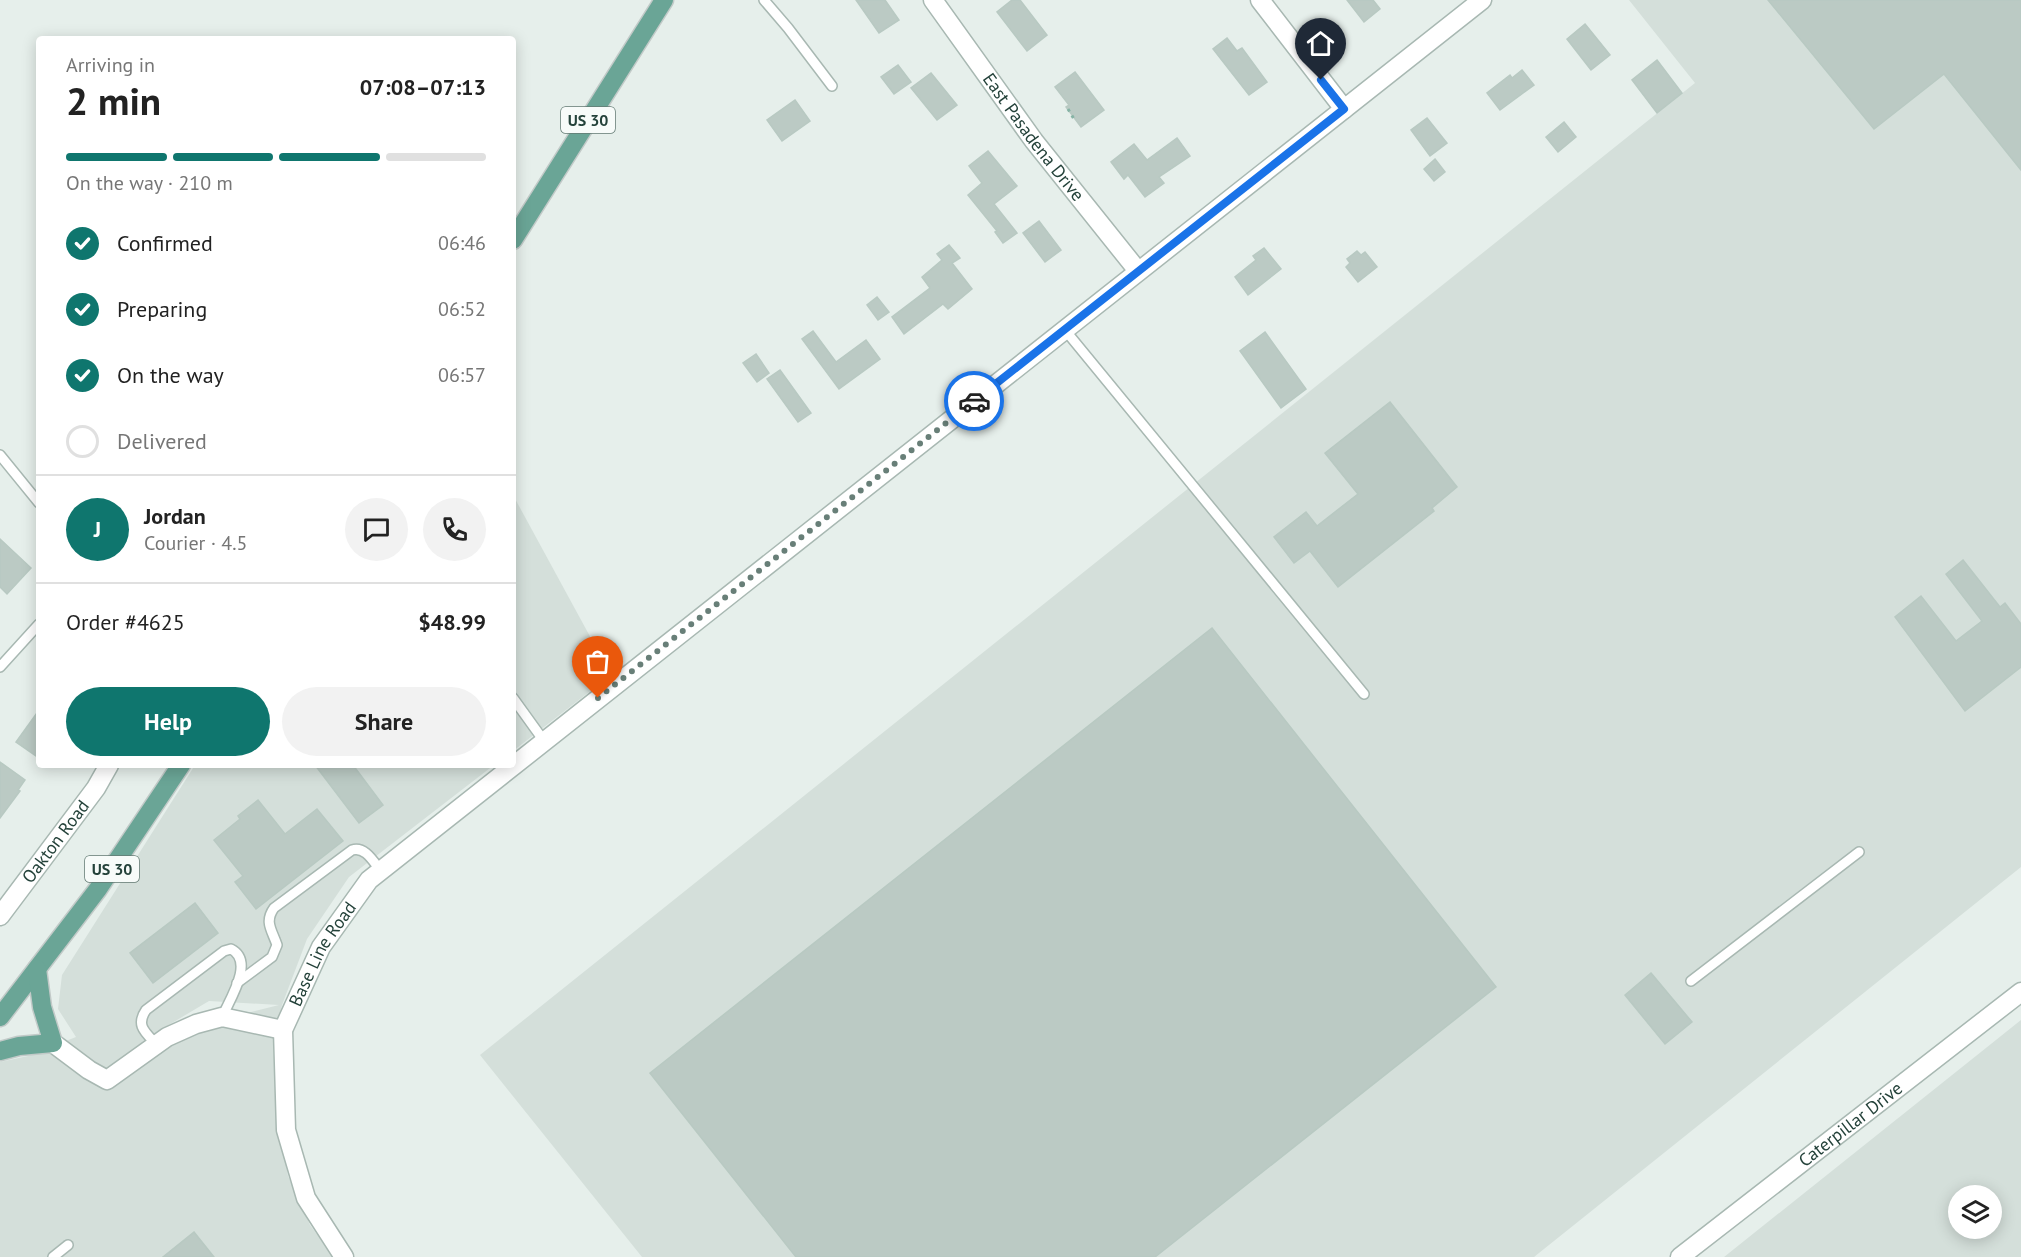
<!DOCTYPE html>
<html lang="en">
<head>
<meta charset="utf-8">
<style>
	:root { --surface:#fff; --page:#f2f2f2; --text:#222; --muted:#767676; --line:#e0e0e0; --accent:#0f766e }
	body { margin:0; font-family:"PT Sans",sans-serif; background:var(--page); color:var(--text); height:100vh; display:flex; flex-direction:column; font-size:22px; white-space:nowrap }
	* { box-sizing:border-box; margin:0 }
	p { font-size:20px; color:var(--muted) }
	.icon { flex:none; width:33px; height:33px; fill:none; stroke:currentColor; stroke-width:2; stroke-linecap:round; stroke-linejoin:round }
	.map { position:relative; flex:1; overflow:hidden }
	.details { position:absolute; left:36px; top:36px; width:480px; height:732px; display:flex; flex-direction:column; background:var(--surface); border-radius:6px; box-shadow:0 3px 15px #0003 }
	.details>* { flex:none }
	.controls { position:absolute; left:1948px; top:1185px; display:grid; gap:12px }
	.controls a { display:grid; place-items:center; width:54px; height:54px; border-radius:50%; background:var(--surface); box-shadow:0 3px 15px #0003; font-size:30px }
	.pin { position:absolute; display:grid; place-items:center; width:51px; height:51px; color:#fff; margin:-62px -26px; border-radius:50% 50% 50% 0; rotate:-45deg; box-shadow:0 0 6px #0007 }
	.pin .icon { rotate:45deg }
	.courier { position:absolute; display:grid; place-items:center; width:60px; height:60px; margin:-30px; border:4px solid #1a73e8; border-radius:50%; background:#fff; color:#222; box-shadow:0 2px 8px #0007 }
	.headline em { font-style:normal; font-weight:700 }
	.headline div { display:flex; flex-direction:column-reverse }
	.headline { display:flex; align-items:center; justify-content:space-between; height:102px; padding:0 30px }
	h1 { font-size:39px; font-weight:700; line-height:45px }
	.bar { display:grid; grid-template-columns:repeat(4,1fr); gap:9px 6px; align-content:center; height:72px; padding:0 30px }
	.bar i { height:8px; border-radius:4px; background:var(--line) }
	.bar .active { background:var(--accent) }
	.bar p { grid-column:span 4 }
	.line { display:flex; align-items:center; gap:15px; padding:0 30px; border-top:2px solid var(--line) }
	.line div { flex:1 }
	.round { display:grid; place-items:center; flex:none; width:63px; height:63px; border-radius:32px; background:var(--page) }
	ol { padding:0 30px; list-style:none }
	li { display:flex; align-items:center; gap:18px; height:66px }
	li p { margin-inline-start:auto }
	li .icon { padding:6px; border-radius:50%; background:var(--accent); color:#fff; stroke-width:4 }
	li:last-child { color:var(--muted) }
	li i { width:33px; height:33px; border:3px solid var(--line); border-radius:50% }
	.action { display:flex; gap:12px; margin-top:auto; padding:12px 30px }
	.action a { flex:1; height:69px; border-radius:36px; background:var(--accent); color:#fff; font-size:24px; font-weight:700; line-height:69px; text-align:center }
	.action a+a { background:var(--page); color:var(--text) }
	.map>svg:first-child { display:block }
	.built { fill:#d4dfda; fill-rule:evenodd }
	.building { fill:#bbcac4; stroke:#b8c9c2; stroke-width:1.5 }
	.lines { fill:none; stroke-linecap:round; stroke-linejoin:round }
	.service-casing { stroke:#a8b8b2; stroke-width:12 }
	.minor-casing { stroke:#a8b8b2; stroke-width:21 }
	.tertiary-casing { stroke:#a8b8b2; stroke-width:21 }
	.primary-casing { stroke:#c2cac8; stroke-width:21 }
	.path { stroke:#86b3a5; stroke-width:3; stroke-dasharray:3 4.5; stroke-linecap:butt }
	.service { stroke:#fff; stroke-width:9 }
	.minor { stroke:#fff; stroke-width:18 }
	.tertiary { stroke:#fff; stroke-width:18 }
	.primary { stroke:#6aa596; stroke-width:18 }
	.done { stroke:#687f78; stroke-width:6; stroke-dasharray:0 10.8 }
	.route { stroke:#1a73e8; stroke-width:8 }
	.labels { text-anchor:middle; stroke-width:4.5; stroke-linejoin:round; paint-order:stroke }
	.shield { fill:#f7fbf9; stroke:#637a73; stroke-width:1.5 }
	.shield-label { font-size:16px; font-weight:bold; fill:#24423a }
	.street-label { font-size:18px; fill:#24423a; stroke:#f7fbf9 }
</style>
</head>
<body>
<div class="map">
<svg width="2021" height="1257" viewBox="0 0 2021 1257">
	<rect width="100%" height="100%" fill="#e6efeb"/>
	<!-- built -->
	<g class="built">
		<path d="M1629 0H2021V867L1534 1257H642L480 1055 1695 83Z"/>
		<path d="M513 495 611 675 513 751Z"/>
		<path d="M195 765H494L349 877 307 939 282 1005 273 1046 280 1129 288 1176 310 1225 334 1257H0V1062L28 1056 76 1037 58 1009 62 975ZM209 1001 279 1005 145 1039Z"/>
		<path d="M2021 1020V1257H1724ZM1959 1196H1992V1228H1959Z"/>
	</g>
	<!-- building -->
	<g class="building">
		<path d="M856 0H885L899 20 879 33Z"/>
		<path d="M1012 0H1020L1047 35 1027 51 997 12Z"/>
		<path d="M1347 0H1373L1380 9 1364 22Z"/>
		<path d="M1768 0H2021V170L1944 74 1874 129Z"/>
		<path d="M1585 24 1610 55 1591 70 1567 39Z"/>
		<path d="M1227 38 1237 51 1242 48 1267 82 1249 95 1213 49Z"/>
		<path d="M1657 60 1682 93 1657 113 1632 80Z"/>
		<path d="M898 65 911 82 894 94 881 77Z"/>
		<path d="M1522 70 1534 85 1500 110 1487 93 1510 75 1512 78Z"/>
		<path d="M1075 72 1104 110 1081 127 1066 107 1069 105 1055 87Z"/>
		<path d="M931 73 957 105 937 120 911 88Z"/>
		<path d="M795 100 810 121 782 141 767 120Z"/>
		<path d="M1427 118 1447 143 1430 156 1411 130Z"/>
		<path d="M1564 122 1576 137 1558 152 1546 137Z"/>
		<path d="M1177 138 1190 156 1159 177 1164 183 1145 197 1128 175 1124 179 1111 162 1134 144 1147 160Z"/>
		<path d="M988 151 1017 186 994 204 1017 233 1003 243 995 232 997 231 968 195 982 183 969 166Z"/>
		<path d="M1435 159 1445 172 1434 181 1424 169Z"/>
		<path d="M1039 221 1061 250 1045 262 1023 233Z"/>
		<path d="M949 245 960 258 952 263 972 289 948 309 943 304 904 334 892 317 930 288 922 277 942 260 937 254Z"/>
		<path d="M1264 248 1281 269 1248 295 1235 277 1256 260 1253 256Z"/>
		<path d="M1357 251 1361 255 1365 252 1377 267 1358 282 1346 267 1350 263 1347 259Z"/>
		<path d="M877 297 889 312 878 320 867 305Z"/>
		<path d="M813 331 836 362 866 340 880 359 839 389 802 339Z"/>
		<path d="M1265 332 1306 389 1281 408 1240 351Z"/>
		<path d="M756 354 769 373 757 382 743 363Z"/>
		<path d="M780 370 811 413 798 422 767 379Z"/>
		<path d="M1390 402 1457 487 1432 508 1434 511 1338 587 1310 551 1294 563 1274 537 1306 512 1317 526 1358 494 1325 453Z"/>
		<path d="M0 539 31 568 7 594 0 587Z"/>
		<path d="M1963 560 2000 607 2005 603 2021 624V667L1965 711 1895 617 1921 596 1956 641 1982 621 1946 574Z"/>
		<path d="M1212 628 1496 987 1155 1257H796L650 1073Z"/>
		<path d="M39 710V758L16 742Z"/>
		<path d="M0 762 25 780 18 790 20 791 0 818Z"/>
		<path d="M315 765H353L383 805 359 823Z"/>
		<path d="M258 800 285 834 317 809 343 841 256 909 235 882 243 876 214 840 240 819 238 816Z"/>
		<path d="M195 903 218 933 153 983 130 953Z"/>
		<path d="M1651 973 1692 1022 1665 1044 1625 995Z"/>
		<path d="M194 1232 214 1257H163Z"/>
	</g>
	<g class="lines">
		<!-- service casing -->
		<g class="service-casing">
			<g id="service">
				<path d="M764 0 788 28 832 86"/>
				<path d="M1065 330 1364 694"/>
				<path d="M0 455 39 503"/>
				<path d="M0 667 39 624"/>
				<path d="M513 698 544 741"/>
				<path d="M1691 981 1859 852"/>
				<path d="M237 983 272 957 277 945C272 930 264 922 274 908L352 850C365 846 373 861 381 871"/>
				<path d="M157 1045C146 1033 135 1026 146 1010L224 951 231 949C255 961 230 999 222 1017"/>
				<path d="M53 1257 68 1245"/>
			</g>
		</g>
		<!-- minor casing -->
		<g class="minor-casing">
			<g id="minor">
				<path id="s1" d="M933 0 1034 141 1138 271"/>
				<path d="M1260 0 1344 109"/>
				<path id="s2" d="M0 916 96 788 109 765"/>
				<path d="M53 1043 89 1070 107 1080 167 1037 196 1024 222 1017 283 1030"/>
				<path id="s3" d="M344 1257 306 1198 286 1130 283 1030 321 947 369 880 1482 0"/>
			</g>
		</g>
		<!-- tertiary casing -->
		<g class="tertiary-casing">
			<g id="tertiary">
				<path id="s4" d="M1680 1257 2021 992"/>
			</g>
		</g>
		<!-- primary casing -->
		<g class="primary-casing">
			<g id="primary">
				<path d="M513 240 664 0"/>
				<path d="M0 1017 98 889 181 765"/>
				<path d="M0 1051 19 1046 53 1043 42 1007 37 969"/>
			</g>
		</g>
		<!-- path -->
		<path class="path" d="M1068 109 1074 119"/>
		<!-- service -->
		<use href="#service" class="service"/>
		<!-- minor -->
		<use href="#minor" class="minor"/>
		<!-- tertiary -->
		<use href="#tertiary" class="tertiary"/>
		<!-- primary -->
		<use href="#primary" class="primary"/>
	</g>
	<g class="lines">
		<!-- done -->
		<path class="done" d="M598 698 974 401"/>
		<!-- route -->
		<path class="route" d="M974 401 1344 109 1321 80"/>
	</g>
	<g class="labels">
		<!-- shield labels -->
		<g class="shield">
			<rect x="561" y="107" width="54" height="26" rx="4.5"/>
			<rect x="85" y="856" width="54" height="26" rx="4.5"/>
		</g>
		<g class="shield-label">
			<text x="588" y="126">US 30</text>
			<text x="112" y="875">US 30</text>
		</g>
		<!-- street labels -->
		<g class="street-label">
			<text dy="6" stroke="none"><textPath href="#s1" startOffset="170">East Pasadena Drive</textPath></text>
			<text dy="6" stroke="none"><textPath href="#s2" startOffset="93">Oakton Road</textPath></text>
			<text dy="6" stroke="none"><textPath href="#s3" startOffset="327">Base Line Road</textPath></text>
			<text dy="6" stroke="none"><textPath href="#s4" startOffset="216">Caterpillar Drive</textPath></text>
		</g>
	</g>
</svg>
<div class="controls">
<a><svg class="icon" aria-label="layers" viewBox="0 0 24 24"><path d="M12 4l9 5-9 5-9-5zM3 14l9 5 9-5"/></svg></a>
</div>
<div class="pin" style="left:598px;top:698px;background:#ea580c"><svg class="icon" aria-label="bag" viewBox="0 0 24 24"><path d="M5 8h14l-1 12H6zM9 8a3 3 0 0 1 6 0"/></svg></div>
<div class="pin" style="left:1321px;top:80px;background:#1f2937"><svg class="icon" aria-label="home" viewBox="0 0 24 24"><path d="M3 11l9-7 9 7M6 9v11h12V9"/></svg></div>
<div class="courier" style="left:974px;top:401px"><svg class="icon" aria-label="car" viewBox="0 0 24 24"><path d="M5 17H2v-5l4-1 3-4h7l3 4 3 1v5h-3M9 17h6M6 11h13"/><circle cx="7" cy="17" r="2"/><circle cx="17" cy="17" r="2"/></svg></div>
<section class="details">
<div class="headline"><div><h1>2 min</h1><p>Arriving in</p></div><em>07:08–07:13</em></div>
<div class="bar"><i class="active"></i><i class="active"></i><i class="active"></i><i></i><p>On the way · 210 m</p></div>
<ol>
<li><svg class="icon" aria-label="check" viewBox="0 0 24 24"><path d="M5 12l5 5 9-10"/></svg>Confirmed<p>06:46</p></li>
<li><svg class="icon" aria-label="check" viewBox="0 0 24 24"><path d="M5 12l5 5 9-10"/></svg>Preparing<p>06:52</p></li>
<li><svg class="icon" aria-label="check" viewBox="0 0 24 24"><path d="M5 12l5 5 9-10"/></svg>On the way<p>06:57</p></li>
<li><i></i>Delivered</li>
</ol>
<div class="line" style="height:108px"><b class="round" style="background:var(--accent);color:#fff">J</b><div><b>Jordan</b><p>Courier · 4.5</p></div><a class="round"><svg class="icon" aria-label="chat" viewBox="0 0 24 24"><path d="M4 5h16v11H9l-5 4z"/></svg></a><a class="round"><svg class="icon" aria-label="phone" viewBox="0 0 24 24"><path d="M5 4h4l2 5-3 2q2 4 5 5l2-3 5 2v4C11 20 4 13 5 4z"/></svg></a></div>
<div class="line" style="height:78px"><div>Order #4625</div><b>$48.99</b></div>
<div class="action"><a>Help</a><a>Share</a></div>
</section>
</div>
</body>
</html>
